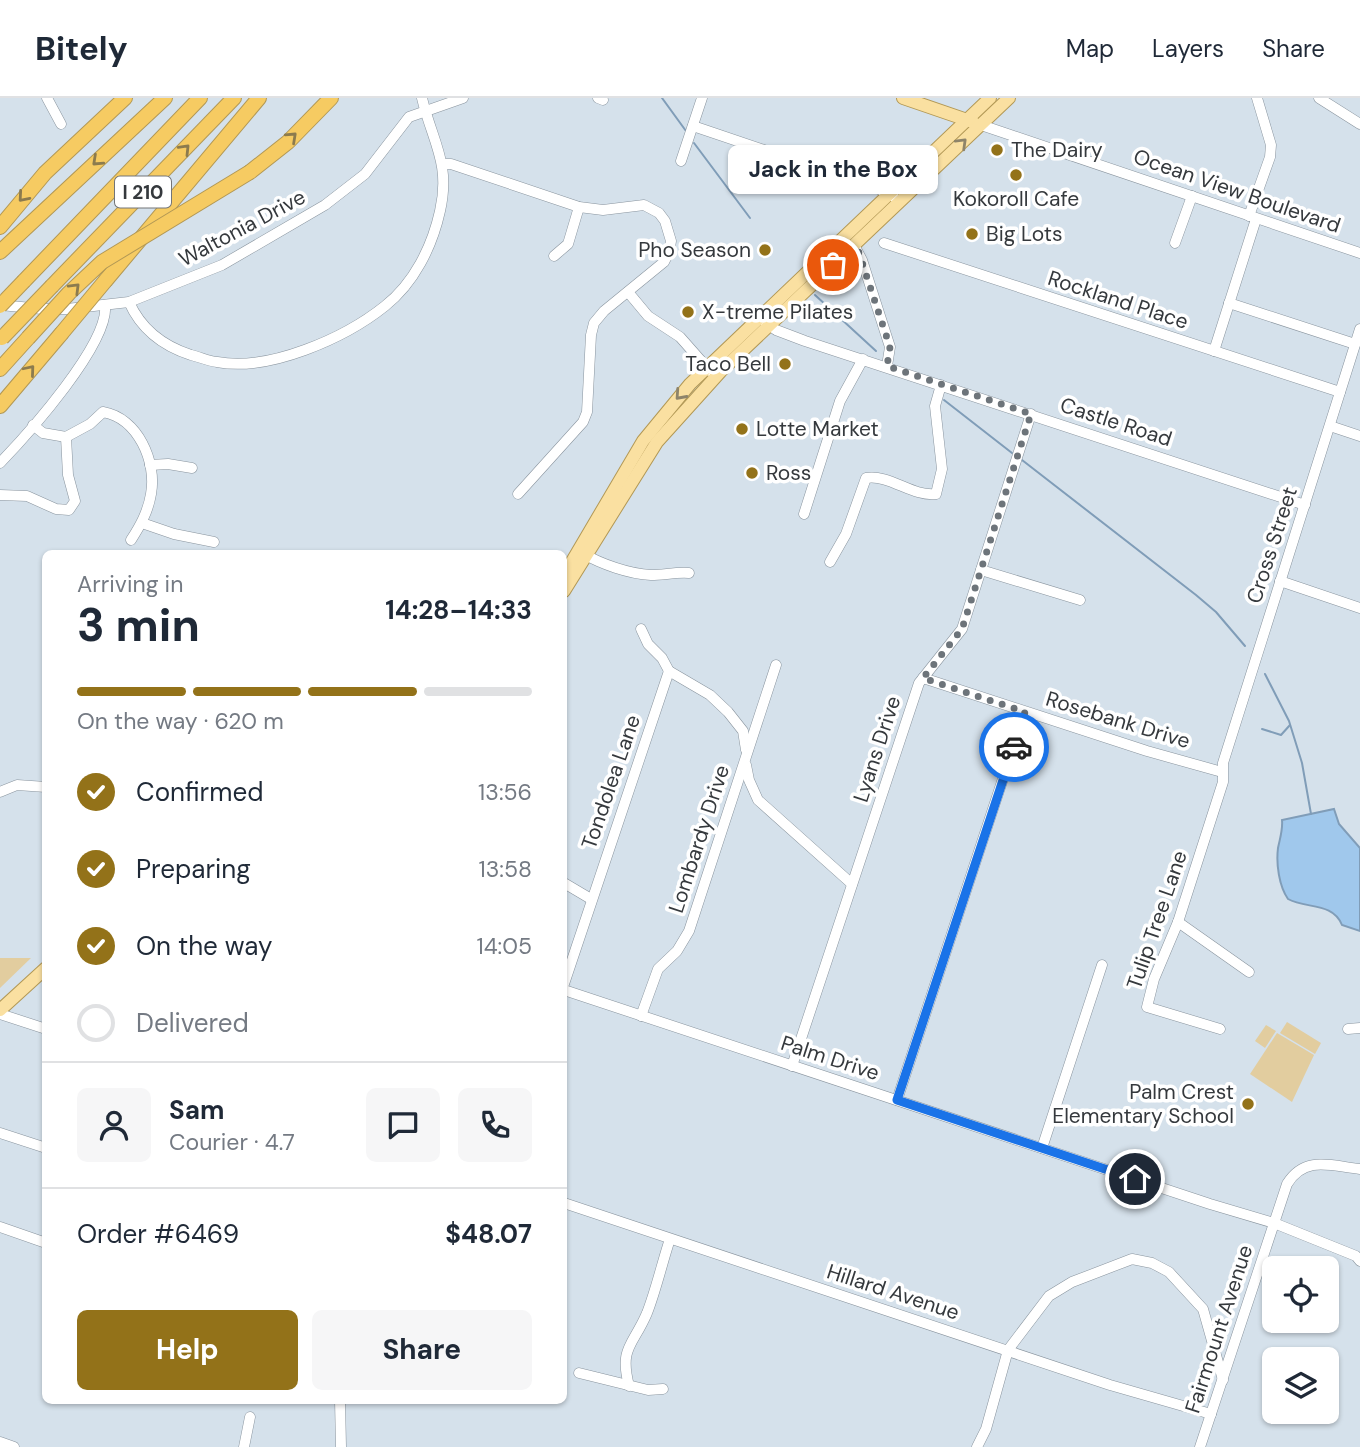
<!DOCTYPE html>
<html lang="en">
<head>
<meta charset="utf-8">
<style>
	:root { --surface:#fff; --page:#f6f6f7; --text:#1f2937; --muted:#747a83; --line:#e0e1e3; --accent:#937219 }
	body { margin:0; font-family:"DM Sans",sans-serif; background:var(--page); color:var(--text); height:100vh; display:flex; flex-direction:column; font-size:26px; white-space:nowrap }
	* { box-sizing:border-box; margin:0 }
	p { font-size:23px; color:var(--muted) }
	.icon { flex:none; width:38px; height:38px; fill:none; stroke:currentColor; stroke-width:2; stroke-linecap:round; stroke-linejoin:round }
	.map { position:relative; flex:1; overflow:hidden }
	.drawer { position:absolute; left:42px; top:452px; width:525px; height:854px; display:flex; flex-direction:column; background:var(--surface); border-radius:10px; box-shadow:0 2px 5px #0004 }
	.drawer>* { flex:none }
	.fabs { position:absolute; left:1262px; top:1158px; display:grid; gap:14px }
	.fabs a { display:grid; place-items:center; width:77px; height:77px; border-radius:10px; background:var(--surface); box-shadow:0 2px 5px #0004; font-size:35px }
	.pin { position:absolute; display:grid; place-items:center; width:60px; height:60px; color:#fff; margin:-30px; border:4px solid #fff; border-radius:50%; box-shadow:0 2px 7px #0007 }
	.courier { position:absolute; display:grid; place-items:center; width:70px; height:70px; margin:-35px; border:5px solid #1a73e8; border-radius:50%; background:#fff; color:#222; box-shadow:0 2px 9px #0007 }
	.bubble { position:absolute; height:49px; border-radius:10px; background:var(--surface); box-shadow:0 2px 5px #0004; font-size:23px; font-weight:700; line-height:49px; text-align:center }
	.overview em { font-style:normal; font-weight:700 }
	.overview div { display:flex; flex-direction:column-reverse }
	.overview { display:flex; align-items:center; justify-content:space-between; height:119px; padding:0 35px }
	h1 { font-size:46px; font-weight:700; line-height:52px }
	.bar { display:grid; grid-template-columns:repeat(4,1fr); gap:10px 7px; align-content:center; height:84px; padding:0 35px }
	.bar i { height:9px; border-radius:5px; background:var(--line) }
	.bar .active { background:var(--accent) }
	.bar p { grid-column:span 4 }
	.line { display:flex; align-items:center; gap:18px; padding:0 35px; border-top:2px solid var(--line) }
	.line div { flex:1 }
	.round { display:grid; place-items:center; flex:none; width:74px; height:74px; border-radius:10px; background:var(--page) }
	ol { padding:0 35px; list-style:none }
	li { display:flex; align-items:center; gap:21px; height:77px }
	li p { margin-inline-start:auto }
	li .icon { padding:7px; border-radius:50%; background:var(--accent); color:#fff; stroke-width:4 }
	li:last-child { color:var(--muted) }
	li i { width:38px; height:38px; border:4px solid var(--line); border-radius:50% }
	.cta { display:flex; gap:14px; margin-top:auto; padding:14px 35px }
	.cta a { flex:1; height:80px; border-radius:10px; background:var(--accent); color:#fff; font-size:28px; font-weight:700; line-height:80px; text-align:center }
	.cta a+a { background:var(--page); color:var(--text) }
	header { display:flex; align-items:center; gap:42px; box-sizing:border-box; height:98px; padding:0 35px; background:var(--surface); border-bottom:2px solid var(--line) }
	header strong { font-size:33px }
	nav { display:flex; gap:38px; margin-inline-start:auto; font-size:24px }
	.map>svg:first-child { display:block }
	.green { fill:#e2cd9f }
	.water { fill:#a0c8ec; stroke:#809db8; stroke-width:2 }
	.lines { fill:none; stroke-linecap:round; stroke-linejoin:round }
	.stream { stroke:#809db8; stroke-width:2 }
	.minor-casing { stroke:#89949e; stroke-width:11 }
	.major-casing { stroke:#b29855; stroke-width:14 }
	.highway-casing { stroke:#b29855; stroke-width:16 }
	.minor { stroke:#fff; stroke-width:10 }
	.major { stroke:#fae0a1; stroke-width:12 }
	.highway { stroke:#f6cb62; stroke-width:14 }
	.highway-bridge-casing { stroke:#b29855; stroke-width:16; stroke-linecap:butt }
	.highway-bridge { stroke:#f6cb62; stroke-width:14 }
	.oneway { stroke:#8c7b4e }
	.oneway2 { stroke:#8e846a }
	.done { stroke:#6d747a; stroke-width:7; stroke-dasharray:0 12.6 }
	.route { stroke:#1a73e8; stroke-width:9 }
	.poi-dot { fill:#937219; stroke:#fff; stroke-width:2.5 }
	.labels { text-anchor:middle; stroke-width:7; stroke-linejoin:round; paint-order:stroke }
	.shield { fill:#fff; stroke:#727477; stroke-width:2 }
	.shield-label { font-size:19px; font-weight:bold; fill:#35393d }
	.poi-label { font-size:21px; fill:#35393d; stroke:#fff; text-anchor:start }
	.street-label { font-size:21px; fill:#35393d; stroke:#fff }
</style>
</head>
<body>
<header>
<strong>Bitely</strong>
<nav><a>Map</a><a>Layers</a><a>Share</a></nav>
</header>
<div class="map">
<svg width="1360" height="1349" viewBox="0 0 1360 1349">
	<rect width="100%" height="100%" fill="#d5e1eb"/>
	<!-- green -->
	<g class="green">
		<path d="M0 860H31L0 890Z"/>
		<path d="M1287 924 1321 945 1315 956 1280 935Z"/>
		<path d="M1266 927 1276 933 1265 950 1255 943Z"/>
		<path d="M1277 935 1314 957 1292 1004 1250 976Z"/>
	</g>
	<!-- water -->
	<path class="water" d="M1334 711 1339 726 1360 750V833L1342 827C1333 804 1306 811 1288 801 1279 788 1276 766 1278 750 1280 740 1283 732 1282 722Z"/>
	<g class="lines">
		<!-- stream -->
		<g class="stream">
			<path d="M662 0 686 33"/>
			<path d="M694 45 750 120"/>
			<path d="M815 197 876 253"/>
			<path d="M944 302 1012 355"/>
			<path d="M1022 362 1196 497 1216 514 1245 548"/>
			<path d="M1265 576 1289 623 1302 665 1311 716"/>
			<path d="M1262 631 1281 637 1290 627"/>
		</g>
		<!-- minor casing -->
		<g class="minor-casing">
			<g id="minor">
				<path d="M47 0 61 26"/>
				<path d="M598 0 603 2"/>
				<path d="M1319 0 1360 26"/>
				<path d="M981 27 1360 155"/>
				<path d="M693 28 879 91 894 99"/>
				<path d="M681 63 702 0"/>
				<path d="M443 66H451L579 109 603 112 644 107 659 115 665 123 671 143 669 154 664 164 604 213 594 225 591 237 587 314 583 324 518 396"/>
				<path d="M1249 118 1270 59 1271 47 1257 0"/>
				<path d="M884 145 1340 294"/>
				<path d="M1175 145 1192 98"/>
				<path d="M854 147 862 162 890 249 887 268"/>
				<path d="M554 158 568 146 579 109"/>
				<path d="M628 194 648 218 680 239 710 273"/>
				<path d="M129 204C141 231 163 248 191 257 200 259 208 263 217 264 269 274 345 240 385 208 414 185 432 149 440 113 451 65 432 43 422 0"/>
				<path d="M1229 205 1355 246"/>
				<path d="M0 207 42 211H67L129 204 222 167 325 107 365 76 409 19 463 0"/>
				<path d="M765 224 776 232 805 243 1305 407"/>
				<path d="M1214 253 1256 121"/>
				<path d="M33 327 43 335 66 339"/>
				<path d="M1330 328 1360 338"/>
				<path d="M66 339 90 326 103 314C138 320 157 364 151 396 148 414 140 428 131 442"/>
				<path d="M0 365C27 337 110 245 105 207"/>
				<path d="M150 367 168 366 192 370"/>
				<path d="M0 397 27 398 56 411 69 412 75 403 68 377 66 339"/>
				<path d="M804 416 840 303 863 261"/>
				<path d="M142 425 174 436 214 444"/>
				<path d="M582 455C601 466 629 476 651 477 664 477 675 474 689 475"/>
				<path d="M830 464 846 436 866 380C890 376 912 399 936 396L942 371 935 308 941 287"/>
				<path d="M981 472 1080 502"/>
				<path d="M1280 483 1360 510"/>
				<path d="M641 531 648 546 662 560 669 573 710 597 728 614 743 633 746 652"/>
				<path d="M923 580 1147 653 1222 674"/>
				<path d="M746 667 749 682 758 702 852 786"/>
				<path d="M0 694 17 687 46 689"/>
				<path d="M564 785 591 801"/>
				<path d="M1178 824 1249 874"/>
				<path d="M564 886 669 573"/>
				<path d="M564 892 1210 1106 1274 1125 1356 1158 1360 1163"/>
				<path d="M0 916 46 931"/>
				<path d="M641 918 658 871 677 853 689 833 776 567"/>
				<path d="M1220 931 1147 909 1154 881 1178 824 1223 684V665L1360 231"/>
				<path d="M1348 931 1360 930"/>
				<path d="M792 968 919 585 962 531 1031 316"/>
				<path d="M897 1002 1025 614"/>
				<path d="M0 1035 46 1050"/>
				<path d="M1042 1050 1102 867"/>
				<path d="M564 1105 1110 1287 1211 1316"/>
				<path d="M0 1129 46 1145"/>
				<path d="M579 1275 648 1292 663 1291"/>
				<path d="M629 1288C619 1249 633 1248 647 1215 656 1192 662 1165 670 1141"/>
				<path d="M340 1302 341 1349"/>
				<path d="M0 1344 14 1349"/>
				<path d="M244 1349 250 1319"/>
				<path d="M977 1349 986 1331 1008 1252 1049 1198 1072 1184 1132 1161 1152 1165 1169 1174 1203 1211 1223 1282"/>
				<path d="M1200 1349 1287 1086C1305 1057 1331 1068 1360 1071"/>
			</g>
		</g>
		<!-- major casing -->
		<g class="major-casing">
			<g id="major">
				<path d="M903 0 973 24"/>
				<path d="M564 477 643 343 690 286 990 0"/>
				<path d="M564 493 657 344 721 273 1009 0"/>
				<path d="M0 912 46 870"/>
			</g>
		</g>
		<!-- highway casing -->
		<g class="highway-casing">
			<g id="highway">
				<path d="M250 74 288 44 331 0"/>
				<path d="M0 129 45 75 125 0"/>
				<path d="M0 154 165 0"/>
				<path d="M106 182 259 0"/>
				<path d="M24 183 200 0"/>
				<path d="M52 188 234 0"/>
				<path d="M0 271 28 240"/>
				<path d="M0 308 61 236"/>
			</g>
		</g>
		<!-- minor -->
		<use href="#minor" class="minor"/>
		<!-- major -->
		<use href="#major" class="major"/>
		<!-- highway -->
		<use href="#highway" class="highway"/>
		<!-- highway-bridge casing -->
		<g class="highway-bridge-casing">
			<g id="highway-bridge">
				<path d="M0 208 24 183"/>
				<path d="M61 236 106 182"/>
				<path d="M2 240 52 188"/>
				<path d="M28 240 69 195 102 164 250 74"/>
			</g>
		</g>
		<!-- highway-bridge -->
		<use href="#highway-bridge" class="highway-bridge"/>
	</g>
	<!-- one-way arrows -->
	<defs><path id="oneway-chevron" d="M-2-3.5L2.5 0L-2 3.5" fill="none" stroke-width="1.6" stroke-linecap="round" stroke-linejoin="round" transform="scale(1.75)"/></defs>
	<g class="oneway">
		<use href="#oneway-chevron" transform="translate(292 39) rotate(-43)"/>
		<use href="#oneway-chevron" transform="translate(185 51) rotate(-46)"/>
		<use href="#oneway-chevron" transform="translate(97 63) rotate(137)"/>
		<use href="#oneway-chevron" transform="translate(23 99) rotate(131)"/>
		<use href="#oneway-chevron" transform="translate(75 190) rotate(-45)"/>
		<use href="#oneway-chevron" transform="translate(30 272) rotate(-50)"/>
	</g>
	<g class="oneway2">
		<use href="#oneway-chevron" transform="translate(962 45) rotate(-44)"/>
		<use href="#oneway-chevron" transform="translate(680 297) rotate(132)"/>
	</g>
	<g class="lines">
		<!-- done -->
		<path class="done" d="M833 167 854 147 858 152 890 249 887 268 1031 316 962 531 923 580 1025 614 1014 649"/>
		<!-- route -->
		<path class="route" d="M1014 649 897 1002 1135 1081"/>
	</g>
	<!-- markers -->
	<g class="poi-dot">
		<circle cx="997" cy="52" r="7"/>
		<circle cx="1016" cy="77" r="7"/>
		<circle cx="972" cy="136" r="7"/>
		<circle cx="765" cy="152" r="7"/>
		<circle cx="688" cy="214" r="7"/>
		<circle cx="785" cy="266" r="7"/>
		<circle cx="742" cy="331" r="7"/>
		<circle cx="752" cy="375" r="7"/>
		<circle cx="1248" cy="1006" r="7"/>
	</g>
	<g class="labels">
		<!-- shield labels -->
		<rect class="shield" x="115" y="78.5" width="56" height="31" rx="5"/>
		<g class="shield-label">
			<text x="143" y="101">I 210</text>
		</g>
		<!-- poi labels -->
		<g class="poi-label">
			<text x="1011" y="59">The Dairy</text>
			<text x="1016" y="108" text-anchor="middle">Kokoroll Cafe</text>
			<text x="986" y="143">Big Lots</text>
			<text x="751" y="159" text-anchor="end">Pho Season</text>
			<text x="702" y="221">X-treme Pilates</text>
			<text x="771" y="273" text-anchor="end">Taco Bell</text>
			<text x="756" y="338">Lotte Market</text>
			<text x="766" y="382">Ross</text>
			<text x="1234" y="1001" text-anchor="end">Palm Crest<tspan x="1234" dy="24">Elementary School</tspan></text>
		</g>
		<!-- street labels -->
		<g class="street-label">
			<text transform="translate(1237 93) rotate(19)" y="7">Ocean View Boulevard</text>
			<text transform="translate(242 130) rotate(-28)" y="7">Waltonia Drive</text>
			<text transform="translate(1118 202) rotate(18)" y="7">Rockland Place</text>
			<text transform="translate(1116 324) rotate(18)" y="7">Castle Road</text>
			<text transform="translate(1272 447) rotate(-72)" y="7">Cross Street</text>
			<text transform="translate(1118 622) rotate(17)" y="7">Rosebank Drive</text>
			<text transform="translate(877 651) rotate(-72)" y="7">Lyans Drive</text>
			<text transform="translate(611 684) rotate(-71)" y="7">Tondolea Lane</text>
			<text transform="translate(699 741) rotate(-72)" y="7">Lombardy Drive</text>
			<text transform="translate(1157 822) rotate(-71)" y="7">Tulip Tree Lane</text>
			<text transform="translate(830 960) rotate(18)" y="7">Palm Drive</text>
			<text transform="translate(893 1194) rotate(18)" y="7">Hillard Avenue</text>
			<text transform="translate(1219 1231) rotate(-72)" y="7">Fairmount Avenue</text>
		</g>
	</g>
</svg>
<div class="fabs">
<a><svg class="icon" aria-label="locate" viewBox="0 0 24 24"><circle cx="12" cy="12" r="6"/><path d="M12 2v4M12 18v4M2 12h4M18 12h4"/></svg></a>
<a><svg class="icon" aria-label="layers" viewBox="0 0 24 24"><path d="M12 4l9 5-9 5-9-5zM3 14l9 5 9-5"/></svg></a>
</div>
<div class="pin" style="left:833px;top:167px;background:#ea580c"><svg class="icon" aria-label="bag" viewBox="0 0 24 24"><path d="M5 8h14l-1 12H6zM9 8a3 3 0 0 1 6 0"/></svg></div>
<div class="pin" style="left:1135px;top:1081px;background:#1f2937"><svg class="icon" aria-label="home" viewBox="0 0 24 24"><path d="M3 11l9-7 9 7M6 9v11h12V9"/></svg></div>
<div class="courier" style="left:1014px;top:649px"><svg class="icon" aria-label="car" viewBox="0 0 24 24"><path d="M5 17H2v-5l4-1 3-4h7l3 4 3 1v5h-3M9 17h6M6 11h13"/><circle cx="7" cy="17" r="2"/><circle cx="17" cy="17" r="2"/></svg></div>
<div class="bubble" style="left:728px;top:47px;width:210px">Jack in the Box</div>
<section class="drawer">
<div class="overview"><div><h1>3 min</h1><p>Arriving in</p></div><em>14:28–14:33</em></div>
<div class="bar"><i class="active"></i><i class="active"></i><i class="active"></i><i></i><p>On the way · 620 m</p></div>
<ol>
<li><svg class="icon" aria-label="check" viewBox="0 0 24 24"><path d="M5 12l5 5 9-10"/></svg>Confirmed<p>13:56</p></li>
<li><svg class="icon" aria-label="check" viewBox="0 0 24 24"><path d="M5 12l5 5 9-10"/></svg>Preparing<p>13:58</p></li>
<li><svg class="icon" aria-label="check" viewBox="0 0 24 24"><path d="M5 12l5 5 9-10"/></svg>On the way<p>14:05</p></li>
<li><i></i>Delivered</li>
</ol>
<div class="line" style="height:126px"><a class="round"><svg class="icon" aria-label="person" viewBox="0 0 24 24"><circle cx="12" cy="8" r="4"/><path d="M4 21q1-7 8-7t8 7"/></svg></a><div><b>Sam</b><p>Courier · 4.7</p></div><a class="round"><svg class="icon" aria-label="chat" viewBox="0 0 24 24"><path d="M4 5h16v11H9l-5 4z"/></svg></a><a class="round"><svg class="icon" aria-label="phone" viewBox="0 0 24 24"><path d="M5 4h4l2 5-3 2q2 4 5 5l2-3 5 2v4C11 20 4 13 5 4z"/></svg></a></div>
<div class="line" style="height:91px"><div>Order #6469</div><b>$48.07</b></div>
<div class="cta"><a>Help</a><a>Share</a></div>
</section>
</div>
</body>
</html>
